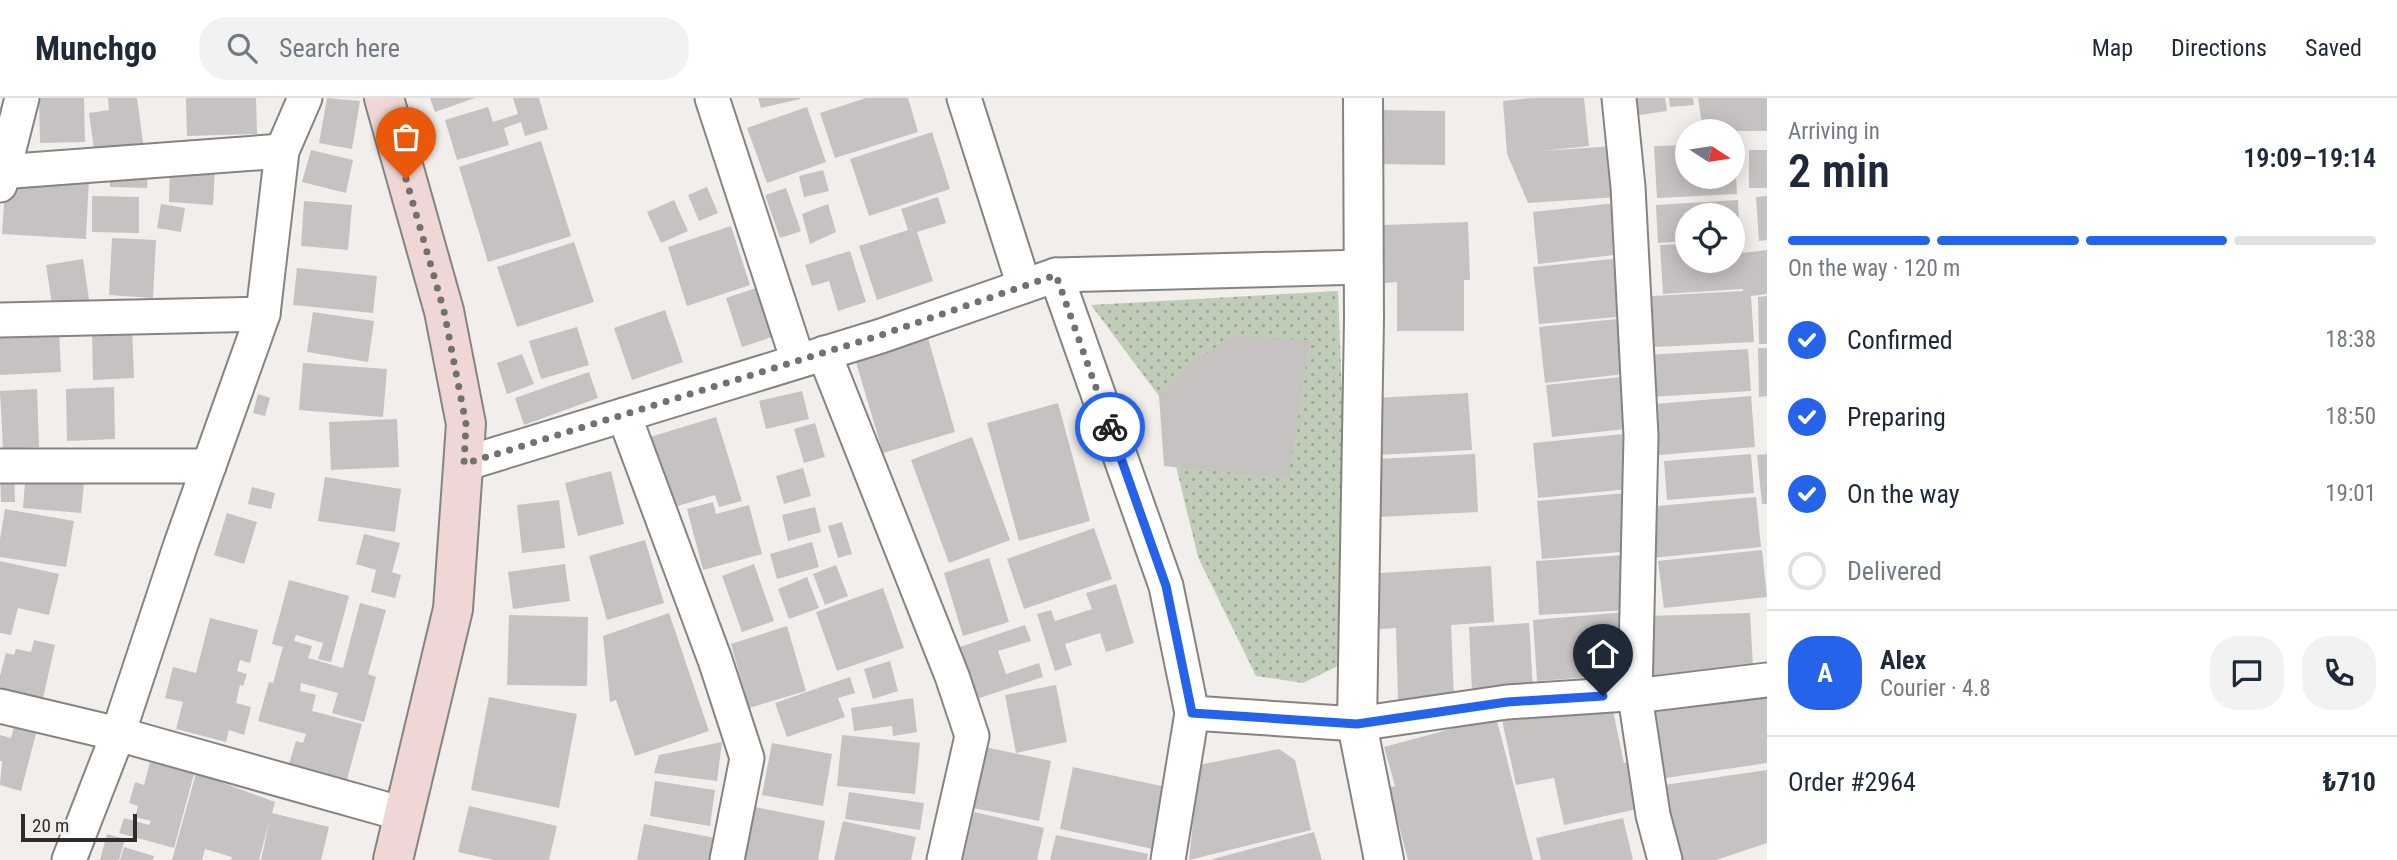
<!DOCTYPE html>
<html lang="en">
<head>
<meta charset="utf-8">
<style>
	:root { --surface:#fff; --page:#f2f2f3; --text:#1f2937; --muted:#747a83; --line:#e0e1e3; --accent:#2563eb }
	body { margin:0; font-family:"Roboto Condensed",sans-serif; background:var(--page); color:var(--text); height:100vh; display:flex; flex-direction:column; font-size:26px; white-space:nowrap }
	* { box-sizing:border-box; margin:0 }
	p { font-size:23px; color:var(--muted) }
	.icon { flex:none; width:38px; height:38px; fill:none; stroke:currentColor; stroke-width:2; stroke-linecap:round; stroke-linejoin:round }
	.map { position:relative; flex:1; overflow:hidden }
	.drawer { display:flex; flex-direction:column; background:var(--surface); width:630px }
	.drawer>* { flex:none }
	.needle { width:46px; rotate:102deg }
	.tools { position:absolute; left:1675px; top:21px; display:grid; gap:14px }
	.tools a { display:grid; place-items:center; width:70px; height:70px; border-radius:50%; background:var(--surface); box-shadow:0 4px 18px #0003; font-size:35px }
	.scale { position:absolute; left:21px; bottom:18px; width:116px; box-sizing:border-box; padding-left:7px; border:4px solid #2e2d2c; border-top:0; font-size:19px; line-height:24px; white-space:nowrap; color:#2e2d2c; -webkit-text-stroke:5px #f1eeeb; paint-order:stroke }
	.pin { position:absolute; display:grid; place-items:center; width:60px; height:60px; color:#fff; margin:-72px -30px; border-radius:50% 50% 50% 0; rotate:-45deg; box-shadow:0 0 7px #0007 }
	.pin .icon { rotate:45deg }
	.courier { position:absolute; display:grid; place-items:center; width:70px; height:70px; margin:-35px; border:5px solid #2563eb; border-radius:50%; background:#fff; color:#222; box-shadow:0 2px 9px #0007 }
	.overview em { font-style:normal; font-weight:600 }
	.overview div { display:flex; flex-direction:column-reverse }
	.overview { display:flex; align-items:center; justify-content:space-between; height:119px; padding:0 21px }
	h1 { font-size:46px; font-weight:600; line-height:52px }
	.bar { display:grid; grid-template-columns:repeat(4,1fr); gap:10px 7px; align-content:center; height:84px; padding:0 21px }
	.bar i { height:9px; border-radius:5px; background:var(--line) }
	.bar .selected { background:var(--accent) }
	.bar p { grid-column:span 4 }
	.line { display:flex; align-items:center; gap:18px; padding:0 21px; border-top:2px solid var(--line) }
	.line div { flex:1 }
	.round { display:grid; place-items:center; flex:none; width:74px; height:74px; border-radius:28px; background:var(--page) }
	ol { padding:0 21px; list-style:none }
	li { display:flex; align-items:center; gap:21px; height:77px }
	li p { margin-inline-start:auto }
	li .icon { padding:7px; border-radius:50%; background:var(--accent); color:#fff; stroke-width:4 }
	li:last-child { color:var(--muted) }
	li i { width:38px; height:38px; border:4px solid var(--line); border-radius:50% }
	header { display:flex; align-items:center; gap:42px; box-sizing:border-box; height:98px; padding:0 35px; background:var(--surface); border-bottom:2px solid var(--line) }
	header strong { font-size:33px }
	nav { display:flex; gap:38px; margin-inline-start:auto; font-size:24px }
	.search { width:490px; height:63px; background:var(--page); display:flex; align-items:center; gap:18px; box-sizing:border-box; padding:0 24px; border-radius:28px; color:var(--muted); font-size:26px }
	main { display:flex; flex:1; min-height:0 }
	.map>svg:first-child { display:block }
	.park { fill:url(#park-dots) }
	.building { fill:#c6c2c1 }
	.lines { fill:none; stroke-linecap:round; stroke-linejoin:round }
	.minor-casing { stroke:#868481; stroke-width:37 }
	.tertiary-casing { stroke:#868481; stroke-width:42 }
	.secondary-casing { stroke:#868481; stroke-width:42 }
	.minor { stroke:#fff; stroke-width:33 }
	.tertiary { stroke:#fff; stroke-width:38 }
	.secondary { stroke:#eed7d4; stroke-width:38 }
	.done { stroke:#72716f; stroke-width:7; stroke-dasharray:0 12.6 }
	.route { stroke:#2563eb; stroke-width:9 }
</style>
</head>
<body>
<header>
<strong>Munchgo</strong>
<div class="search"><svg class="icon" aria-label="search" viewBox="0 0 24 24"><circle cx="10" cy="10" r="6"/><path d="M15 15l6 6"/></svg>Search here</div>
<nav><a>Map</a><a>Directions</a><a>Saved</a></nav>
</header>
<main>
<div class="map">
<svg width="1767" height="762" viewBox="0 0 1767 762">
	<defs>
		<pattern id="park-dots" width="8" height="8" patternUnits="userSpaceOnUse" patternTransform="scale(1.75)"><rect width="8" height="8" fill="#beccb8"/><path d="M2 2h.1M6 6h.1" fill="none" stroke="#9ba696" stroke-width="1.8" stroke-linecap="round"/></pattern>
	</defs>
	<rect width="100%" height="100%" fill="#f1eeeb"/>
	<!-- park -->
	<path class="park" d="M1338 193 1352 561 1303 585 1256 578 1198 459 1159 298 1091 207Z"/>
	<!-- building -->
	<g class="building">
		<path d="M39 0H84L85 44 40 45Z"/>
		<path d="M108 0H137L143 45 94 51 89 15 109 12Z"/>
		<path d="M186 0H256L257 36 187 38Z"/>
		<path d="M327 0 360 3 352 51 319 45Z"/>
		<path d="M430 0H475L435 14Z"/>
		<path d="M513 0H539L548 31 525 38 521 24 504 30 509 47 457 62 445 22 488 9 493 24 518 16Z"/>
		<path d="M758 0H800V1L761 10Z"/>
		<path d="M866 0H908L918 34 835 60 820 15Z"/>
		<path d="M1532 0H1584L1589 48 1542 53 1614 48 1618 99 1528 105 1507 56 1503 3Z"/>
		<path d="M1630 0H1665L1667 13 1633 18Z"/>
		<path d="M1669 0H1693L1694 7 1670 9Z"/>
		<path d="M1698 0H1767V33H1703Z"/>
		<path d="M807 9 826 64 767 85 747 30Z"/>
		<path d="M1376 12 1445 13V67L1375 66Z"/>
		<path d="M932 34 950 91 869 118 850 61Z"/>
		<path d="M541 43 571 138 488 164 459 69Z"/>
		<path d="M1687 47V79H1732V61H1735L1737 96 1657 100 1654 48Z"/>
		<path d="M311 52 353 62 346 95 302 84Z"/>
		<rect x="1749" y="52" width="18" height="38"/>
		<path d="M170 67 215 69 213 107 169 104Z"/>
		<path d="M110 71 148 72 147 90 110 89Z"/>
		<path d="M823 72 829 93 804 99 799 78Z"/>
		<path d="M6 74 89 79 86 141 2 136Z"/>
		<path d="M707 89 718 115 699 123 688 97Z"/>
		<path d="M786 90 801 133 780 140 765 97Z"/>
		<path d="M92 98 139 99V135L92 134Z"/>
		<path d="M1767 98V142L1759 143 1756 99Z"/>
		<path d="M938 99 946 125 917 134 933 183 877 202 859 148 908 132 901 111Z"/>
		<path d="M674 102 688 133 661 145 647 114Z"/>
		<path d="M1738 102 1740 139 1732 140V117H1687V143L1658 145 1656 107Z"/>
		<path d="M304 103 352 107 348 152 301 148Z"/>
		<path d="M1616 105 1622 156 1538 166 1533 114Z"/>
		<path d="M161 106 185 110 181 134 157 130Z"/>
		<path d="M828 106 836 134 810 146 802 116Z"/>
		<path d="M1468 124 1470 182H1464V233H1397V184L1385 185 1383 127Z"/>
		<path d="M731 128 750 187 687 208 668 149Z"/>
		<path d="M112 140 156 142 153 200 109 197Z"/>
		<path d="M1743 142V155L1767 152V196L1751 198 1754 244 1654 249 1652 198 1743 193V191L1663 196 1660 147 1687 146V163H1732V143Z"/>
		<path d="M574 144 594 204 517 229 497 169Z"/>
		<path d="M850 153 866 204 838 213 829 183 812 188 805 167Z"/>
		<path d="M1622 160 1628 218 1539 226 1533 169Z"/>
		<path d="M83 161 90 208 53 213 46 167Z"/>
		<path d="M297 170 377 178 373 215 293 207Z"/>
		<path d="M756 190 772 239 742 249 726 200Z"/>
		<path d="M1767 198V246H1759L1758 199Z"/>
		<path d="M665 212 683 264 632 282 614 230Z"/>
		<path d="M313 214 374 223 368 264 307 254Z"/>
		<path d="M1627 220 1633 275 1545 285 1539 229Z"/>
		<path d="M132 228 134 280 93 282 92 229Z"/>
		<path d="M577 229 589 267 541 281 529 243Z"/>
		<path d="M59 232 61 274 0 277V234Z"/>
		<path d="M1232 238 1310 242 1288 380 1164 368 1159 298 1189 267Z"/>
		<path d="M928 240 955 334 883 355 855 261Z"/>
		<path d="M1758 250H1767V298L1759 299Z"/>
		<path d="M1748 251 1751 293 1649 299 1646 257Z"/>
		<path d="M522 256 534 286 507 296 497 265Z"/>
		<path d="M303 265 387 271 383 319 299 312Z"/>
		<path d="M589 274 598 300 524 327 515 300Z"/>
		<path d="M1630 278 1635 330 1552 339 1546 287Z"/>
		<path d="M114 289 115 341 67 343 66 291Z"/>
		<path d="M37 291 39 349 3 351 0 293Z"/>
		<path d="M802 293 809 321 766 331 759 303Z"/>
		<path d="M1468 295 1472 352 1378 357 1375 300Z"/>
		<path d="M258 296 270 300 265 318 253 315Z"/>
		<path d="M1751 298 1755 349 1647 358 1643 307Z"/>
		<path d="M1058 305 1090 423 1019 443 987 325Z"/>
		<path d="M716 319 742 403 719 409 715 397 671 410 650 339Z"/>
		<path d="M397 321 399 369 331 372 329 324Z"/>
		<path d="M815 325 825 359 804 365 794 331Z"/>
		<path d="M1623 336 1628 391 1538 400 1533 345Z"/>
		<path d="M972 339 1010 442 949 465 911 362Z"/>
		<path d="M1475 356 1478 414 1379 419 1377 361Z"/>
		<path d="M1751 356 1754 395 1667 402 1664 363Z"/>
		<path d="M1767 356V406H1762L1757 357Z"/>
		<path d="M803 370 811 398 784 406 776 378Z"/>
		<path d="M14 371 15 404H1L0 372Z"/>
		<path d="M26 371 85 376 81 415 23 410Z"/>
		<path d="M611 373 624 426 578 438 565 385Z"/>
		<path d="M325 379 401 391 395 434 318 423Z"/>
		<path d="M252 389 275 395 271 411 248 406Z"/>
		<path d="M1626 395 1631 453 1542 461 1537 403Z"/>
		<path d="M1756 399 1761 449 1652 460 1647 409Z"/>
		<path d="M559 402 565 450 522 455 517 407Z"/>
		<path d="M713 404 716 416 749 407 762 456 703 472 687 411Z"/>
		<path d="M815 409 821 434 788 443 782 417Z"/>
		<path d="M5 411 74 423 66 469 0 459V441Z"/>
		<path d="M227 415 257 424 244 466 214 457Z"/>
		<path d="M842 424 852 456 838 460 828 428Z"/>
		<path d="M1094 430 1112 481 1024 511 1007 461Z"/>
		<path d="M364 436 400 445 392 474 401 477 395 500 371 494 376 472 356 466Z"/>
		<path d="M645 442 664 505 607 522 589 458Z"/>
		<path d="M812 444 819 469 777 481 770 456Z"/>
		<path d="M1762 452 1767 499 1664 510 1658 463Z"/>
		<path d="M1627 457 1630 512 1539 517 1536 463Z"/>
		<path d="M989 460 1009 524 963 538 944 475Z"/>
		<path d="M0 463 59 476 49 517 18 510 11 537 0 535Z"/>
		<path d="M565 466 570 503 513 511 508 474Z"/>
		<path d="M754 466 774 523 742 534 722 478Z"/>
		<path d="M836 467 848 498 825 507 813 476Z"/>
		<path d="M1491 468 1494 524 1451 527 1454 600 1398 602 1396 530 1369 532 1366 476Z"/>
		<path d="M807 479 819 510 789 521 778 491Z"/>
		<path d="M289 482 349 498 331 564 318 561 323 545 296 537 294 543 312 548 308 560 343 570 360 505 386 512 368 576 376 579 364 624 332 615 338 595 301 585 300 593 316 597 312 613 362 626 345 689 287 673 296 643 303 645 306 636 258 623 269 584 273 585 283 549 272 546Z"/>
		<path d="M1116 486 1134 545 1106 554 1100 535 1065 546 1072 567 1055 573 1037 516 1051 512 1055 523 1092 511 1086 495Z"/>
		<path d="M883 490 904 550 837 573 816 514Z"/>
		<path d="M1627 514 1631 576 1537 583 1533 522Z"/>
		<path d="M669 515 709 633 635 658 616 602 610 604 603 538Z"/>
		<path d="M1750 515 1753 569 1647 583V518Z"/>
		<path d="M509 517 588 519 587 588 507 587Z"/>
		<path d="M210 520 258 532 250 565 240 562 237 573 247 576 243 588 240 587 236 605 251 609 244 637 229 632 226 644 176 631 183 604 165 600 173 569 196 575Z"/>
		<path d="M1529 525 1533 590 1472 594 1469 529Z"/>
		<path d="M1025 527 1031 543 998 553 1006 576 1039 565 1043 579 974 602 957 550Z"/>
		<path d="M787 528 806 593 749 610 731 546Z"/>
		<path d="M34 542 55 547 43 600 0 591V578L6 555 14 557 16 551 31 554Z"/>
		<path d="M890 563 898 593 873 601 864 571Z"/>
		<path d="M850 579 855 595 838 600 845 619 787 639 775 605Z"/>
		<path d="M1056 587 1067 644 1016 655 1005 597Z"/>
		<path d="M1767 597V665L1652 682 1642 616Z"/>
		<path d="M489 599 577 616 559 710 471 692Z"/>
		<path d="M1610 599 1624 665 1632 663 1642 710 1564 727 1554 680 1516 687 1502 622Z"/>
		<path d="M913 600 917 634 893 638 892 628 854 633 851 610Z"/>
		<path d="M1496 619 1533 762H1408L1389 690 1395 688 1384 649Z"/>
		<path d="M15 626 37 632 21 693 0 687 2 663H0V637L11 640Z"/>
		<path d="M842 637 920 645 915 696 837 688Z"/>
		<path d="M722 644 717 683 654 675 659 657Z"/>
		<path d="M772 645 832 656 823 708 762 697Z"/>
		<path d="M985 649 1051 663 1039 723 973 710Z"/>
		<path d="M1279 651 1295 662 1311 732 1189 762 1199 667Z"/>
		<path d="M150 664 194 676 174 750 119 735 124 720 149 727 151 723 135 719 138 708 129 705 135 684 144 687Z"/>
		<path d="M1073 669 1166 689 1153 751 1060 731Z"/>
		<path d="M1767 672V745L1716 762H1682L1664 687Z"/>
		<path d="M196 675 275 704 272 715 329 729 321 762H261L270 720 259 762H231L232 759 205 751 202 762H172Z"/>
		<path d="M655 683 715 692 710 728 650 718Z"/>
		<path d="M849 694 924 705 920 732 845 721Z"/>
		<path d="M469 708 557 728 549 762H494L458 754Z"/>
		<path d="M755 709 825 723 818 762H744Z"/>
		<path d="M974 714 1044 730 1037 762H963Z"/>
		<path d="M1623 720 1633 762H1541L1536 740Z"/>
		<path d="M843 723 916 739 911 762H834Z"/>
		<path d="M644 726 715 740 711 762H637Z"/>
		<path d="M1314 734 1322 762H1213V761Z"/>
		<path d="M107 736 125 741 119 762H100Z"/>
		<path d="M1056 737 1148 756 1147 762H1050Z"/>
		<path d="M124 749 154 758 153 762H120Z"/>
	</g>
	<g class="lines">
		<!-- minor casing -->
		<g class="minor-casing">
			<g id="minor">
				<path d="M712 0 798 263"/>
				<path d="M964 0 1024 188"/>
				<path d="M1619 0 1628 89 1641 338 1635 598 1653 717 1665 762"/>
				<path d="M0 74 282 53"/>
				<path d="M0 87 22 0"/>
				<path d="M1056 177 1166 488 1192 615 1168 762"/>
				<path d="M0 222 263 216"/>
				<path d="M824 255 952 578 972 638 944 762"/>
				<path d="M624 317 715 562 747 660 727 762"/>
				<path d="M464 366 881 238 1056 177 1363 169"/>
				<path d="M0 368H209"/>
				<path d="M0 608 118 636 403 716"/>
				<path d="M1192 615 1357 626 1507 604 1627 596 1635 598 1767 582"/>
				<path d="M69 762 118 636 181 446 263 216 282 53 305 0"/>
			</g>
		</g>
		<!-- tertiary casing -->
		<g class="tertiary-casing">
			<path id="tertiary" d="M1363 0 1364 221 1357 626 1384 762"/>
		</g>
		<!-- secondary casing -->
		<g class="secondary-casing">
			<path id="secondary" d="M384 0 444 213 466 326 453 511 393 762"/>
		</g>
		<!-- minor -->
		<use href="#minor" class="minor"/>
		<!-- tertiary -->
		<use href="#tertiary" class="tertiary"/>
		<!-- secondary -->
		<use href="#secondary" class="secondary"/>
	</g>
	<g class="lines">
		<!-- done -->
		<path class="done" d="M406 81 444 213 466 326 464 366 881 237 1056 177 1110 329"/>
		<!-- route -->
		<path class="route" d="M1110 329 1166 488 1192 615 1357 626 1507 604 1603 598"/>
	</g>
</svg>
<div class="tools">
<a><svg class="needle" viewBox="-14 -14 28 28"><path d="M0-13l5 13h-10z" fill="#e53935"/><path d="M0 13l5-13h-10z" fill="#747a83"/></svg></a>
<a><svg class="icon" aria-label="locate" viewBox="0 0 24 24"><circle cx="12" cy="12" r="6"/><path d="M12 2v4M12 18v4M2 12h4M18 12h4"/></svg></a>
</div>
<div class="scale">20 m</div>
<div class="pin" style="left:406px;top:81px;background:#ea580c"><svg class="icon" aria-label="bag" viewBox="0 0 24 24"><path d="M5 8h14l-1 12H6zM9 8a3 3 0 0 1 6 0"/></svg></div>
<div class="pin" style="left:1603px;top:598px;background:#1f2937"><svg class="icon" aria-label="home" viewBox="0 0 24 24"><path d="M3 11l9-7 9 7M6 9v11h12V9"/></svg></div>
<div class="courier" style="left:1110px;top:329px"><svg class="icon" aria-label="bike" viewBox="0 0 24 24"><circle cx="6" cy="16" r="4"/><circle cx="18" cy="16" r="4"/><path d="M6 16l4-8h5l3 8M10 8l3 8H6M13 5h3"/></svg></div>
</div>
<section class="drawer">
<div class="overview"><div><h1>2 min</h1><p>Arriving in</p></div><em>19:09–19:14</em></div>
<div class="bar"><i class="selected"></i><i class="selected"></i><i class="selected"></i><i></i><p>On the way · 120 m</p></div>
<ol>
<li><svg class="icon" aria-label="check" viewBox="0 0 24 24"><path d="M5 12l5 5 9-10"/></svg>Confirmed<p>18:38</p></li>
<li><svg class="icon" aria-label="check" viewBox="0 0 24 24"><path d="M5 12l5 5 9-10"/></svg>Preparing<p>18:50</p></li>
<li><svg class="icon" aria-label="check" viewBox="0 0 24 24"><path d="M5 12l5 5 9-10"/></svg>On the way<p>19:01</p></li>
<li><i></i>Delivered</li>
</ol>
<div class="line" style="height:126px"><b class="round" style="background:var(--accent);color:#fff">A</b><div><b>Alex</b><p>Courier · 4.8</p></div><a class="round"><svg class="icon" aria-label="chat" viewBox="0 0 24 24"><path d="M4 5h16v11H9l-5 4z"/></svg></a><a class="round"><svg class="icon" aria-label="phone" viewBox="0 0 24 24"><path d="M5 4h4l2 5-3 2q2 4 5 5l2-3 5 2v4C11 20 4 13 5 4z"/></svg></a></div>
<div class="line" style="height:91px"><div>Order #2964</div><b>₺710</b></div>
</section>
</main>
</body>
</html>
